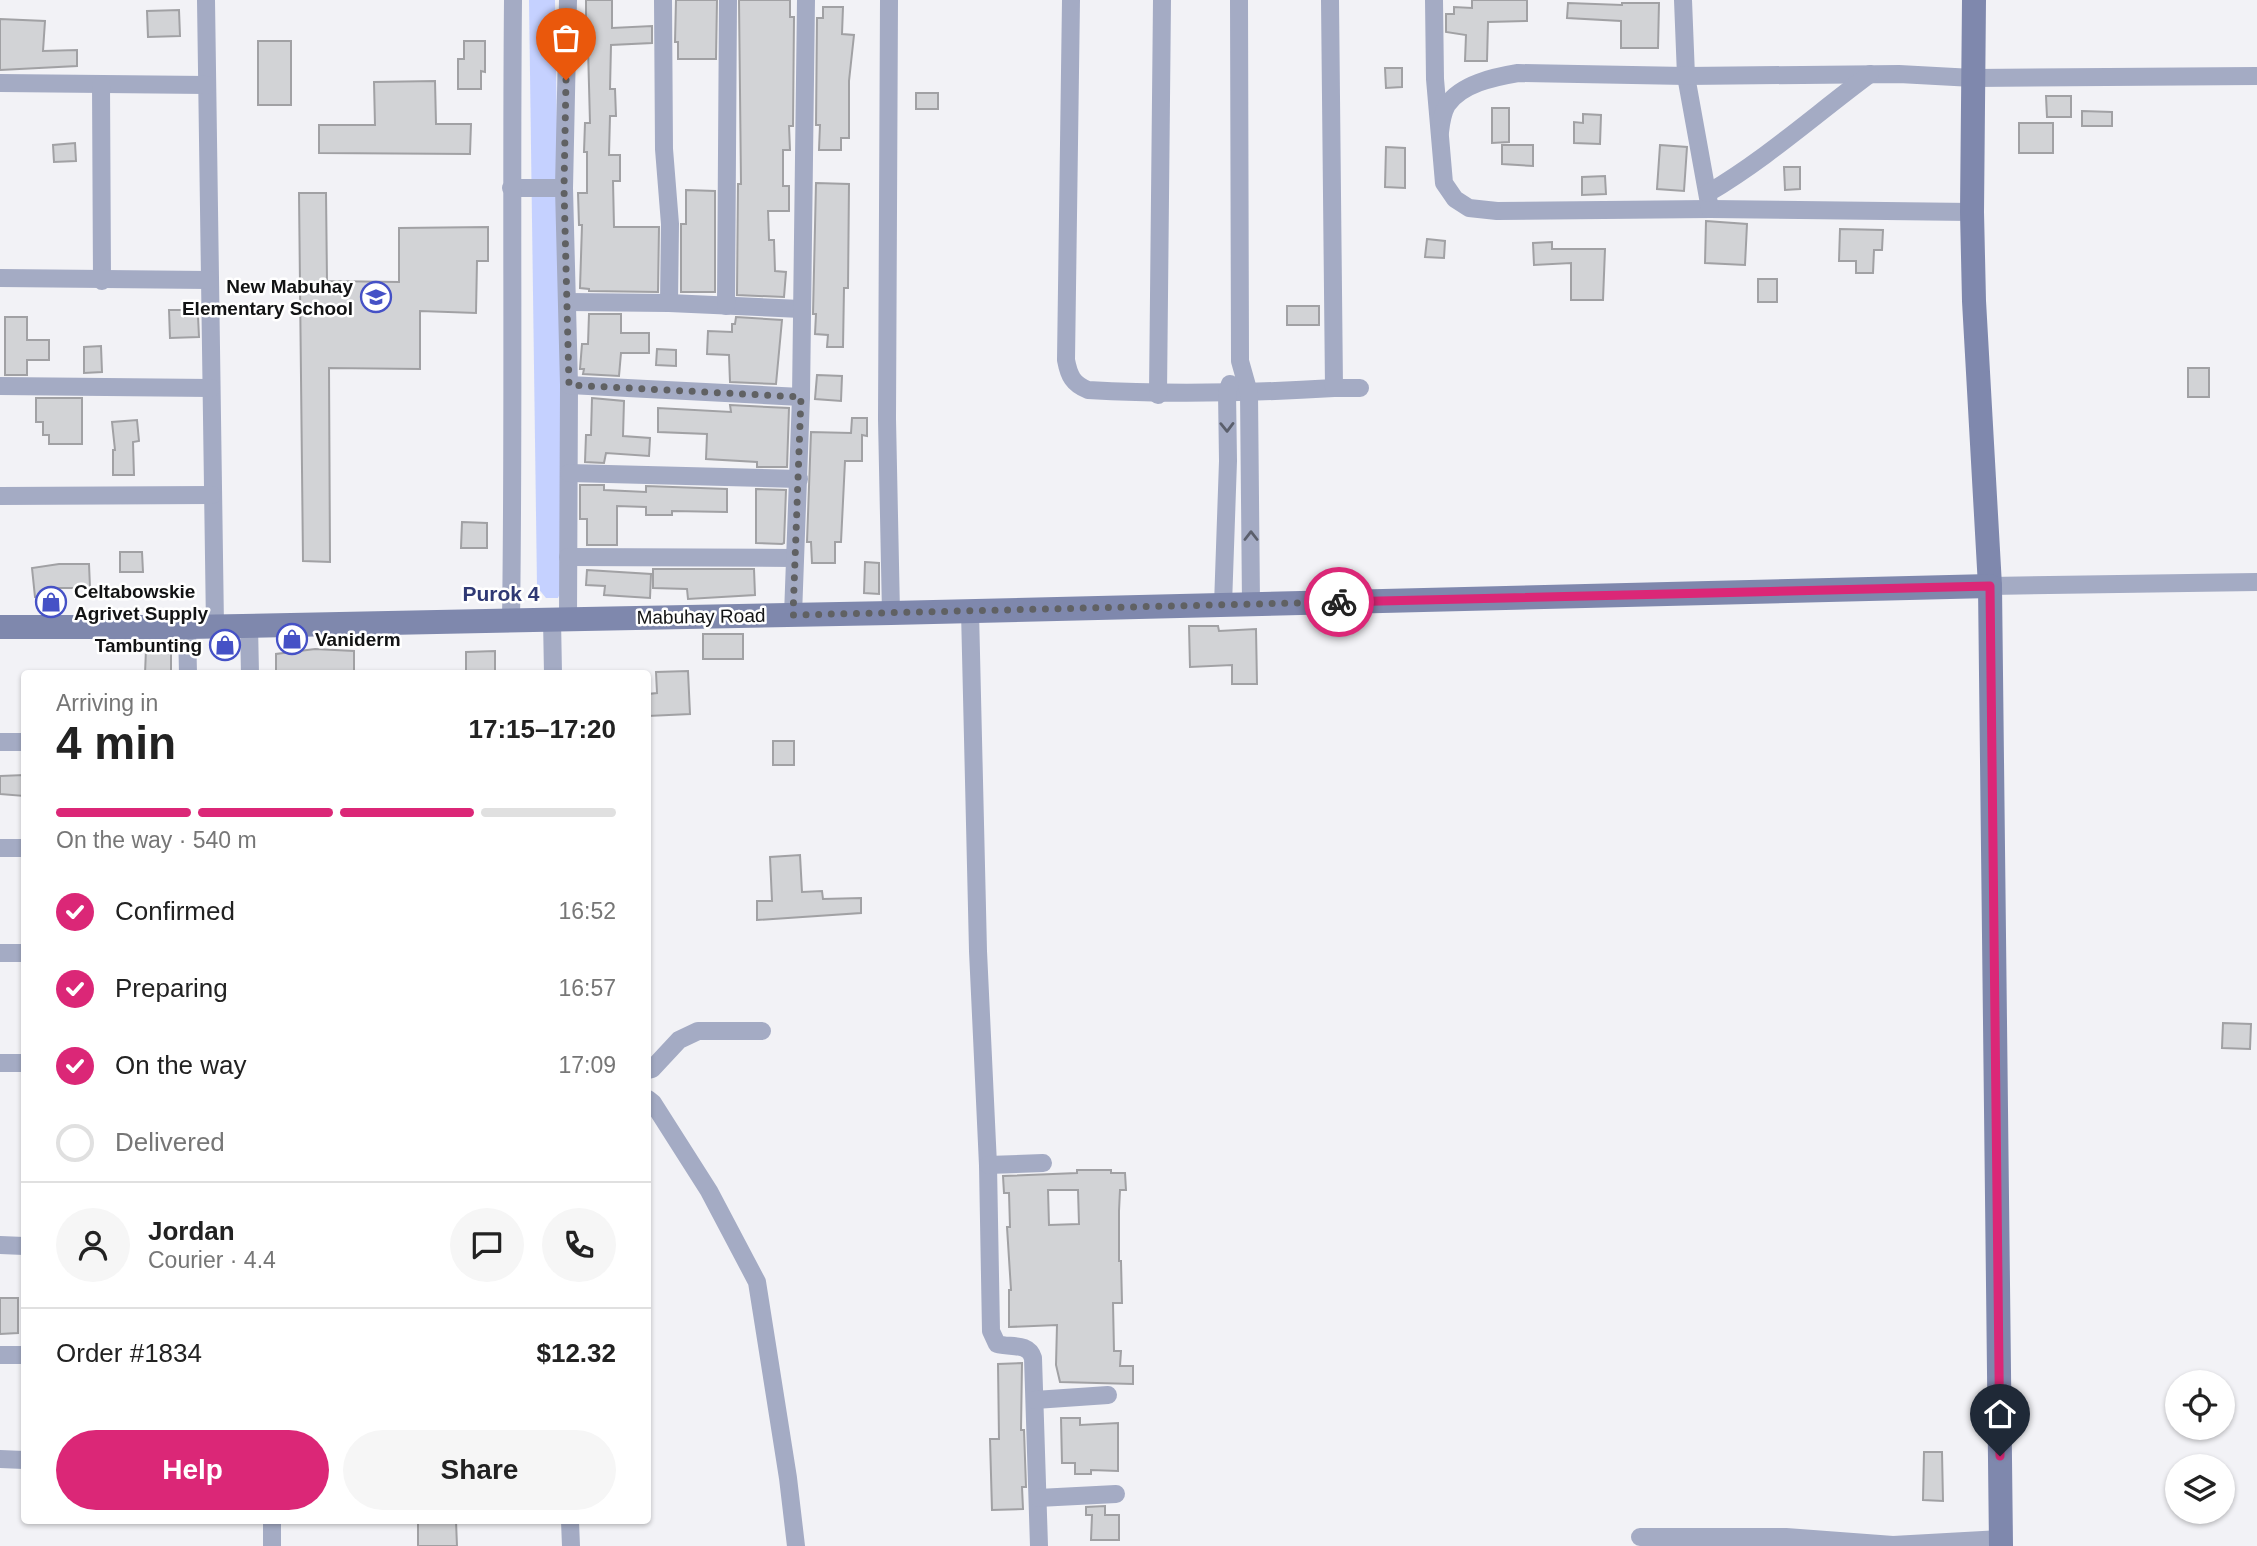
<!DOCTYPE html>
<html lang="en">
<head>
<meta charset="utf-8">
<style>
	:root { --surface:#fff; --page:#f6f6f6; --text:#222; --muted:#767676; --line:#e0e0e0; --accent:#db2777 }
	body { margin:0; font-family:Arial,sans-serif; background:var(--page); color:var(--text); height:100vh; display:flex; flex-direction:column; font-size:26px; white-space:nowrap }
	* { box-sizing:border-box; margin:0 }
	p { font-size:23px; color:var(--muted) }
	.icon { flex:none; width:38px; height:38px; fill:none; stroke:currentColor; stroke-width:2; stroke-linecap:round; stroke-linejoin:round }
	.map { position:relative; flex:1; overflow:hidden }
	.panel { position:absolute; left:21px; top:670px; width:630px; height:854px; display:flex; flex-direction:column; background:var(--surface); border-radius:7px; box-shadow:0 2px 5px #0004 }
	.panel>* { flex:none }
	.buttons { position:absolute; left:2165px; top:1370px; display:grid; gap:14px }
	.buttons a { display:grid; place-items:center; width:70px; height:70px; border-radius:50%; background:var(--surface); box-shadow:0 2px 5px #0004; font-size:35px }
	.pin { position:absolute; display:grid; place-items:center; width:60px; height:60px; color:#fff; margin:-72px -30px; border-radius:50% 50% 50% 0; rotate:-45deg; box-shadow:0 0 7px #0007 }
	.pin .icon { rotate:45deg }
	.courier { position:absolute; display:grid; place-items:center; width:70px; height:70px; margin:-35px; border:5px solid #db2777; border-radius:50%; background:#fff; color:#222; box-shadow:0 2px 9px #0007 }
	.summary em { font-style:normal; font-weight:600 }
	.summary div { display:flex; flex-direction:column-reverse }
	.summary { display:flex; align-items:center; justify-content:space-between; height:119px; padding:0 35px }
	h1 { font-size:46px; font-weight:600; line-height:52px }
	.bar { display:grid; grid-template-columns:repeat(4,1fr); gap:10px 7px; align-content:center; height:84px; padding:0 35px }
	.bar i { height:9px; border-radius:5px; background:var(--line) }
	.bar .selected { background:var(--accent) }
	.bar p { grid-column:span 4 }
	.line { display:flex; align-items:center; gap:18px; padding:0 35px; border-top:2px solid var(--line) }
	.line div { flex:1 }
	.round { display:grid; place-items:center; flex:none; width:74px; height:74px; border-radius:37px; background:var(--page) }
	ol { padding:0 35px; list-style:none }
	li { display:flex; align-items:center; gap:21px; height:77px }
	li p { margin-inline-start:auto }
	li .icon { padding:7px; border-radius:50%; background:var(--accent); color:#fff; stroke-width:4 }
	li:last-child { color:var(--muted) }
	li i { width:38px; height:38px; border:4px solid var(--line); border-radius:50% }
	.cta { display:flex; gap:14px; margin-top:auto; padding:14px 35px }
	.cta a { flex:1; height:80px; border-radius:42px; background:var(--accent); color:#fff; font-size:28px; font-weight:600; line-height:80px; text-align:center }
	.cta a+a { background:var(--page); color:var(--text) }
	.map>svg:first-child { display:block }
	.green { fill:#c5d1ff }
	.building { fill:#d2d3d6; stroke:#a1a1a4; stroke-width:2; fill-rule:evenodd }
	.lines { fill:none; stroke-linecap:round; stroke-linejoin:round }
	.street { stroke:#a4abc4; stroke-width:18 }
	.secondary { stroke:#7f88ad; stroke-width:24 }
	.oneway { stroke:#5b5f6c }
	.done { stroke:#606163; stroke-width:7; stroke-dasharray:0 12.6 }
	.route { stroke:#db2777; stroke-width:9 }
	.labels { text-anchor:middle; stroke-width:5; stroke-linejoin:round; paint-order:stroke }
	.poi-label { font-size:19px; font-weight:bold; fill:#121314; stroke:#fff; text-anchor:end }
	.street-label { font-size:19px; fill:#121314; stroke:#fff }
	.neighbourhood-label { font-size:21px; font-weight:bold; fill:#2f3974; stroke:#fff }
</style>
</head>
<body>
<div class="map">
<svg width="2257" height="1546" viewBox="0 0 2257 1546">
	<rect width="100%" height="100%" fill="#f2f2f6"/>
	<!-- green -->
	<path class="green" d="M529 0H555L564 585 558 598H546L537 587Z"/>
	<!-- building -->
	<g class="building">
		<path d="M586 0H612V28L652 26V43L611 45 610 89H615L616 116H610L609 155H620V181H613L614 227H659L658 292 589 291V289L580 288 582 225H579L578 193H587V152H584L585 123H590L588 48 580 47 581 26H586Z"/>
		<path d="M676 0H717L716 59H678V42H675Z"/>
		<path d="M739 0H790V17H794L793 126H789L790 150H783V186H789V211H768L769 240H774L775 271 786 272 784 297 737 295 738 184H741Z"/>
		<path d="M1472 0H1527V21L1488 22 1487 61H1465L1466 35 1446 32V14H1454V7L1472 8Z"/>
		<path d="M1568 3 1622 5V3H1659L1658 48H1621V21L1567 18Z"/>
		<path d="M823 7H843L842 34 854 35 849 81V138H841V150H819L820 125H816L817 18H823Z"/>
		<path d="M179 10 180 36 148 37 147 11Z"/>
		<path d="M0 19 45 21 43 51 77 50V66L0 70Z"/>
		<rect x="258" y="41" width="33" height="64"/>
		<path d="M464 41H485V72L481 71V89H458V59H464Z"/>
		<path d="M1385 68H1402V87L1386 88Z"/>
		<path d="M435 81 436 124H471L470 154 319 153V125H375L374 82Z"/>
		<rect x="916" y="93" width="22" height="16"/>
		<path d="M2046 96H2071V117H2047Z"/>
		<path d="M1492 108H1509V142L1492 143Z"/>
		<path d="M2082 111 2112 112V126H2082Z"/>
		<path d="M1583 114 1601 115 1600 144 1574 143V122L1583 123Z"/>
		<rect x="2019" y="123" width="34" height="30"/>
		<path d="M75 143 76 161 54 162 53 145Z"/>
		<path d="M1502 145H1533V166L1502 164Z"/>
		<path d="M1660 145 1687 147 1684 191 1657 189Z"/>
		<path d="M1386 147 1405 148V188L1385 187Z"/>
		<path d="M1784 167H1800V189L1785 190Z"/>
		<path d="M1605 176 1606 194 1582 195V177Z"/>
		<path d="M816 183 849 184 848 288H844L843 347H827L828 335 815 334 816 314H813Z"/>
		<path d="M686 190 715 191V292H681V224H686Z"/>
		<path d="M299 193H326L327 281 399 282V228L488 227V261H477L476 313 420 311V369L329 368 330 562 303 561Z"/>
		<path d="M1706 221 1747 224 1745 265 1705 263Z"/>
		<path d="M1840 229 1883 230 1882 250H1874L1873 273H1856V261H1839Z"/>
		<path d="M1427 239 1445 241 1444 258 1425 257Z"/>
		<path d="M1552 242V249H1605L1603 300H1571V263L1534 265 1533 243Z"/>
		<rect x="1758" y="279" width="19" height="23"/>
		<rect x="1287" y="306" width="32" height="19"/>
		<path d="M169 310H184L185 317 198 316 199 337 170 338Z"/>
		<path d="M589 314H621V333H649V353H621L619 376 583 374 584 369H580L582 344H588Z"/>
		<path d="M5 317H27V340H49V360H27V375H5Z"/>
		<path d="M736 317 782 320 776 384 730 382 729 355 707 354 708 331 732 332V324H735Z"/>
		<path d="M101 346 102 372 84 373V347Z"/>
		<path d="M657 349 676 350V366L656 365Z"/>
		<rect x="2188" y="368" width="21" height="29"/>
		<path d="M817 375 842 376 841 401 815 399Z"/>
		<path d="M36 398H82V444H49V435H43V422H36Z"/>
		<path d="M592 398 624 401 623 436 650 438 649 456 606 453 604 463 585 462 586 435H591Z"/>
		<path d="M730 405 789 408 787 467H757V462L706 459 707 434 658 432V408L731 412Z"/>
		<path d="M852 418H867V436L862 435V461H845L841 542H835V563H812L811 542H807L811 432 851 433Z"/>
		<path d="M137 420 139 441 133 442 134 475H113V450H115L112 422Z"/>
		<path d="M580 485H604V490L646 492V486L727 489V512L672 511V515H646V507L617 506V545H587V519H580Z"/>
		<path d="M756 489 786 490 784 543 782 544 756 543Z"/>
		<path d="M462 522 487 523V548H461Z"/>
		<path d="M120 552H142L143 572H120Z"/>
		<path d="M865 562 879 563V594L864 593Z"/>
		<path d="M59 564H89L90 588H52V596L35 597 32 568Z"/>
		<path d="M653 569H754L755 595 688 599 687 589 653 588Z"/>
		<path d="M587 570 651 574 650 598 604 595 605 586 586 585Z"/>
		<path d="M1189 626H1218L1219 631 1256 629 1257 684H1232V665L1190 667Z"/>
		<rect x="703" y="634" width="40" height="25"/>
		<path d="M146 649H171V674H145Z"/>
		<path d="M315 649 354 651V674H276V654Z"/>
		<path d="M495 651V672L466 674V652Z"/>
		<path d="M688 671 690 714 648 716V694L657 693 656 672Z"/>
		<rect x="773" y="741" width="21" height="24"/>
		<path d="M24 775V796L0 794V776Z"/>
		<path d="M800 855 802 892 822 891 823 899 861 898V913L757 920V901H772L770 857Z"/>
		<path d="M2223 1023 2251 1024 2250 1049 2222 1048Z"/>
		<path d="M1077 1170H1111V1173H1125L1126 1190H1120L1119 1211V1261H1121L1122 1303H1113L1114 1351H1121L1120 1366H1133V1384L1060 1382 1056 1365 1057 1325 1009 1327V1290H1011L1007 1227H1010L1009 1193H1004L1003 1176 1077 1173ZM1048 1190H1078L1079 1224 1049 1225Z"/>
		<path d="M0 1298H18V1333L0 1334Z"/>
		<path d="M1022 1363 1021 1430H1024L1026 1487H1022L1023 1509 992 1510 990 1439H999L998 1364Z"/>
		<path d="M1061 1418H1080V1425L1118 1423V1471L1091 1470V1474H1075V1463H1062Z"/>
		<path d="M1924 1452H1942L1943 1501 1923 1500Z"/>
		<path d="M1105 1506V1515H1119V1540H1091L1092 1515H1086V1507Z"/>
		<path d="M418 1521H456L457 1546H418Z"/>
	</g>
	<g class="lines">
		<!-- street -->
		<g class="street">
			<path d="M206 0 215 626"/>
			<path d="M568 0 564 188 569 385 568 619"/>
			<path d="M663 0 664 149 670 224 669 303"/>
			<path d="M889 0 887 419 891 613"/>
			<path d="M1071 0 1066 360C1069 376 1073 384 1088 390 1171 395 1252 393 1334 388"/>
			<path d="M1239 0 1240 361 1249 393 1251 604"/>
			<path d="M1330 0 1334 388H1360"/>
			<path d="M1434 0 1435 79 1444 183 1455 199 1469 208 1497 211 1710 209 1972 212"/>
			<path d="M1683 0 1686 76 1710 209"/>
			<path d="M0 83 207 85"/>
			<path d="M101 84 102 281"/>
			<path d="M1440 132C1441 123 1442 114 1447 105 1461 84 1494 77 1518 73L1686 76 1899 74 1973 78 2257 76"/>
			<path d="M511 188H564"/>
			<path d="M1708 193C1766 159 1816 114 1870 74"/>
			<path d="M0 278 209 280"/>
			<path d="M568 302 669 303 801 309"/>
			<path d="M726 306 728 0"/>
			<path d="M569 385 801 397"/>
			<path d="M0 386 211 388"/>
			<path d="M1158 395 1162 0"/>
			<path d="M569 473 799 479"/>
			<path d="M0 496 212 495"/>
			<path d="M568 557 795 558"/>
			<path d="M1990 586 2257 582"/>
			<path d="M1223 605 1228 461 1227 392 1230 384"/>
			<path d="M970 611 978 951 988 1165 991 1331 997 1344C1010 1348 1028 1342 1033 1358L1039 1546"/>
			<path d="M793 615 801 397 806 0"/>
			<path d="M552 619 553 674"/>
			<path d="M511 620C514 413 511 207 513 0"/>
			<path d="M249 625 250 674"/>
			<path d="M187 627 188 674"/>
			<path d="M0 742H24"/>
			<path d="M0 848H24"/>
			<path d="M0 953H24"/>
			<path d="M0 1063H24"/>
			<path d="M648 1070 652 1069 679 1040 698 1031H762"/>
			<path d="M648 1099 653 1103 709 1191 757 1282 788 1478 796 1546"/>
			<path d="M988 1165 1043 1163"/>
			<path d="M0 1245 24 1246"/>
			<path d="M0 1355H24"/>
			<path d="M1035 1400 1108 1395"/>
			<path d="M0 1459 24 1460"/>
			<path d="M1038 1498 1116 1494"/>
			<path d="M272 1521V1546"/>
			<path d="M570 1521 571 1546"/>
			<path d="M1640 1537H1786L1893 1545 2001 1539"/>
		</g>
		<!-- secondary -->
		<g class="secondary">
			<path d="M1974 0 1972 212 1974 301 1990 586 2001 1546"/>
			<path d="M0 627H187L891 613 1990 586"/>
		</g>
	</g>
	<!-- one-way arrows -->
	<defs><path id="oneway-chevron" d="M-2-3.5L2.5 0L-2 3.5" fill="none" stroke-width="1.6" stroke-linecap="round" stroke-linejoin="round" transform="scale(1.75)"/></defs>
	<g class="oneway">
		<use href="#oneway-chevron" transform="translate(1227 427) rotate(89)"/>
		<use href="#oneway-chevron" transform="translate(1251 536) rotate(-90)"/>
	</g>
	<g class="lines">
		<!-- done -->
		<path class="done" d="M566 80 564 188 569 385 801 397 793 615 1339 602"/>
		<!-- route -->
		<path class="route" d="M1339 602 1990 586 2000 1456"/>
	</g>
	<!-- icons -->
	<defs>
		<g id="school-ring" transform="scale(1.575)"><circle r="9.5" fill="#fff" stroke="#4551c6" stroke-width="1.5"/><path d="M0-5L7-2L0 1L-7-2ZM-4 1L0 2.5L4 1V4Q0 6-4 4Z" fill="#4551c6"/></g>
		<g id="shop-ring" transform="scale(1.575)"><circle r="9.5" fill="#fff" stroke="#4551c6" stroke-width="1.5"/><path d="M-5-2.5h2.3a2.7 3.5 0 0 1 5.4 0H5L5.5 6h-11ZM-1.5-2.5h3a1.5 2.3 0 0 0-3 0Z" fill="#4551c6"/></g>
	</defs>
	<g fill-rule="evenodd">
		<use href="#school-ring" x="376" y="297"/>
		<use href="#shop-ring" x="51" y="602"/>
		<use href="#shop-ring" x="292" y="639"/>
		<use href="#shop-ring" x="225" y="645"/>
	</g>
	<g class="labels">
		<!-- poi labels -->
		<g class="poi-label">
			<text x="353" y="293">New Mabuhay<tspan x="353" dy="22">Elementary School</tspan></text>
			<text x="74" y="598" text-anchor="start">Celtabowskie<tspan x="74" dy="22">Agrivet Supply</tspan></text>
			<text x="315" y="646" text-anchor="start">Vaniderm</text>
			<text x="202" y="652">Tambunting</text>
		</g>
		<!-- street labels -->
		<g class="street-label">
			<text transform="translate(701 616) rotate(-1)" y="7">Mabuhay Road</text>
		</g>
		<!-- neighbourhood labels -->
		<g class="neighbourhood-label">
			<text x="501" y="601">Purok 4</text>
		</g>
	</g>
</svg>
<div class="buttons">
<a><svg class="icon" aria-label="locate" viewBox="0 0 24 24"><circle cx="12" cy="12" r="6"/><path d="M12 2v4M12 18v4M2 12h4M18 12h4"/></svg></a>
<a><svg class="icon" aria-label="layers" viewBox="0 0 24 24"><path d="M12 4l9 5-9 5-9-5zM3 14l9 5 9-5"/></svg></a>
</div>
<div class="pin" style="left:566px;top:80px;background:#ea580c"><svg class="icon" aria-label="bag" viewBox="0 0 24 24"><path d="M5 8h14l-1 12H6zM9 8a3 3 0 0 1 6 0"/></svg></div>
<div class="pin" style="left:2000px;top:1456px;background:#1f2937"><svg class="icon" aria-label="home" viewBox="0 0 24 24"><path d="M3 11l9-7 9 7M6 9v11h12V9"/></svg></div>
<div class="courier" style="left:1339px;top:602px"><svg class="icon" aria-label="bike" viewBox="0 0 24 24"><circle cx="6" cy="16" r="4"/><circle cx="18" cy="16" r="4"/><path d="M6 16l4-8h5l3 8M10 8l3 8H6M13 5h3"/></svg></div>
<section class="panel">
<div class="summary"><div><h1>4 min</h1><p>Arriving in</p></div><em>17:15–17:20</em></div>
<div class="bar"><i class="selected"></i><i class="selected"></i><i class="selected"></i><i></i><p>On the way · 540 m</p></div>
<ol>
<li><svg class="icon" aria-label="check" viewBox="0 0 24 24"><path d="M5 12l5 5 9-10"/></svg>Confirmed<p>16:52</p></li>
<li><svg class="icon" aria-label="check" viewBox="0 0 24 24"><path d="M5 12l5 5 9-10"/></svg>Preparing<p>16:57</p></li>
<li><svg class="icon" aria-label="check" viewBox="0 0 24 24"><path d="M5 12l5 5 9-10"/></svg>On the way<p>17:09</p></li>
<li><i></i>Delivered</li>
</ol>
<div class="line" style="height:126px"><a class="round"><svg class="icon" aria-label="person" viewBox="0 0 24 24"><circle cx="12" cy="8" r="4"/><path d="M4 21q1-7 8-7t8 7"/></svg></a><div><b>Jordan</b><p>Courier · 4.4</p></div><a class="round"><svg class="icon" aria-label="chat" viewBox="0 0 24 24"><path d="M4 5h16v11H9l-5 4z"/></svg></a><a class="round"><svg class="icon" aria-label="phone" viewBox="0 0 24 24"><path d="M5 4h4l2 5-3 2q2 4 5 5l2-3 5 2v4C11 20 4 13 5 4z"/></svg></a></div>
<div class="line" style="height:91px"><div>Order #1834</div><b>$12.32</b></div>
<div class="cta"><a>Help</a><a>Share</a></div>
</section>
</div>
</body>
</html>
